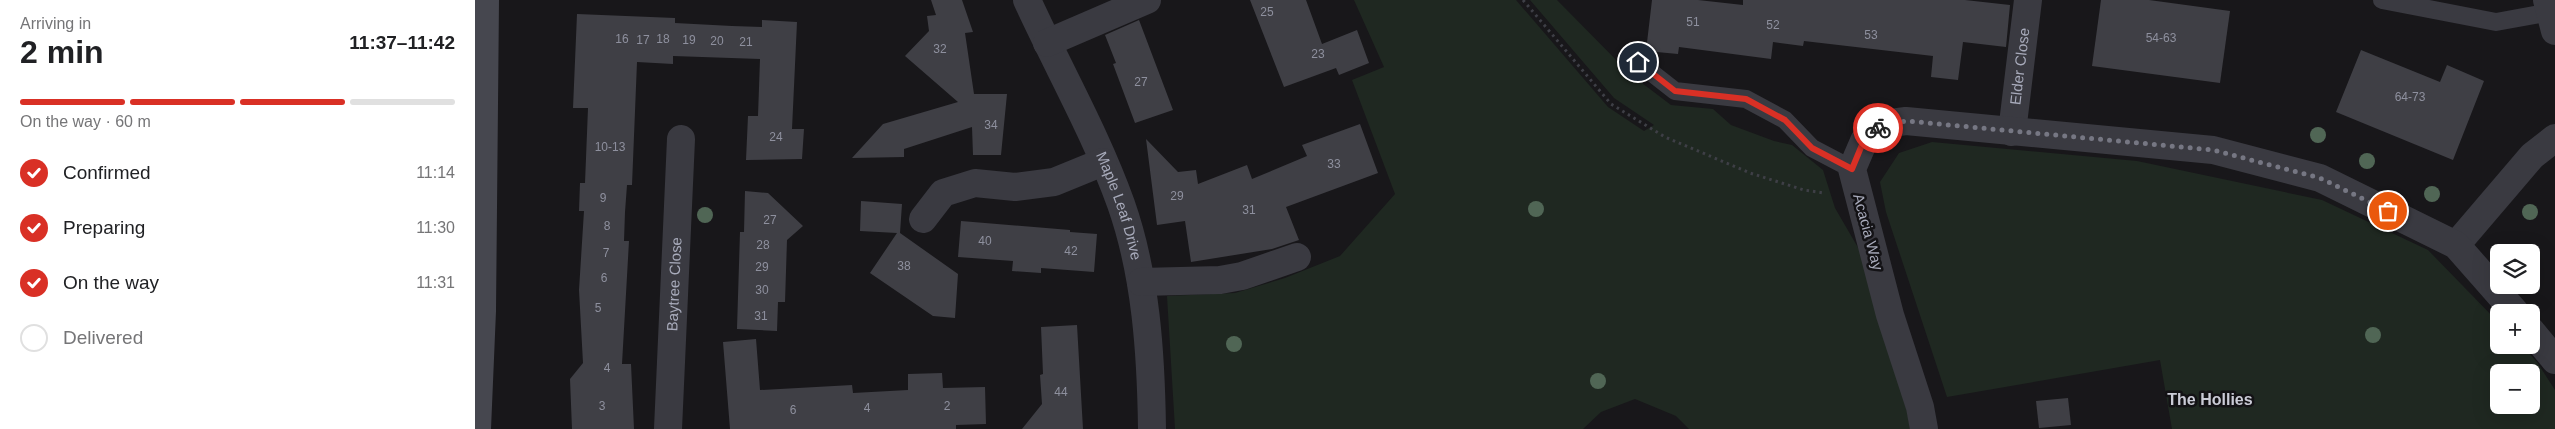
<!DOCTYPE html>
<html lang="en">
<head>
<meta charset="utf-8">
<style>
	:root { --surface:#fff; --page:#f2f2f2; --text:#202124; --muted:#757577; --line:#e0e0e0; --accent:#d93025 }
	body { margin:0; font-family:Arial,sans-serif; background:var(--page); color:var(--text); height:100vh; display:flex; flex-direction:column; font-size:19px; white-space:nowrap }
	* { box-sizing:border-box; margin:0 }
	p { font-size:16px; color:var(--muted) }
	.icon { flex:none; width:28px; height:28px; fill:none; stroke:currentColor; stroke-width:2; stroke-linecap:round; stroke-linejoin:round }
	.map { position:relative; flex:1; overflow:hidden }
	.side { display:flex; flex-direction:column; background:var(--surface); width:475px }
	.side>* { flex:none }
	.buttons { position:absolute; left:2015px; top:244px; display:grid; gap:10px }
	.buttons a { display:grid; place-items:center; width:50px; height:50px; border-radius:8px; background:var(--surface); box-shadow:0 5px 20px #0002; font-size:25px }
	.pin { position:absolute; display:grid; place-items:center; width:42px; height:42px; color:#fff; margin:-21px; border:2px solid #fff; border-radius:50%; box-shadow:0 1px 5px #0007 }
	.courier { position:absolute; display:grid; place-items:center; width:50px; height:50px; margin:-25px; border:4px solid #d93025; border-radius:50%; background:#fff; color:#222; box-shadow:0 1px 6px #0007 }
	.overview em { font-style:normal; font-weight:700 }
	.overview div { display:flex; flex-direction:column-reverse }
	.overview { display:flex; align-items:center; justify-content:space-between; height:85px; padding:0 20px }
	h1 { font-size:32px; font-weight:700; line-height:38px }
	.bar { display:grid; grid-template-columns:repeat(4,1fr); gap:8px 5px; align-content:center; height:60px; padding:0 20px }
	.bar i { height:6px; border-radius:4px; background:var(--line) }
	.bar .current { background:var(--accent) }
	.bar p { grid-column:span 4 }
	ol { padding:0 20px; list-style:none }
	li { display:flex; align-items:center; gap:15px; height:55px }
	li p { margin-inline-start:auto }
	li .icon { padding:5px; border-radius:50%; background:var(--accent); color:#fff; stroke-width:4 }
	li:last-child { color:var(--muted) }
	li i { width:28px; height:28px; border:2px solid var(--line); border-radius:50% }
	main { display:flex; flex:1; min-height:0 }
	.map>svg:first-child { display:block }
	.green { fill:#1f2821; fill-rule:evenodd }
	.building { fill:#3f3f45 }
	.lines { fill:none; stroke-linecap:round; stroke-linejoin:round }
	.path { stroke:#3e3f46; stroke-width:3; stroke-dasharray:2.5 4; stroke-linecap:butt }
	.lane { stroke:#3a3a41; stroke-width:18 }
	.street { stroke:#3a3a41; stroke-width:28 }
	.secondary { stroke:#46474f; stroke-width:28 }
	.tree { fill:#506655 }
	.done { stroke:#767783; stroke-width:5; stroke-dasharray:0 9 }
	.route { stroke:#d93025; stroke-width:6 }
	.labels { text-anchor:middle; stroke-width:5; stroke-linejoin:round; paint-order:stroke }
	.number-label { font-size:12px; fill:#8e909e }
	.street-label { font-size:15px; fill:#a8abbb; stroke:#131215 }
	.neighbourhood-label { font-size:16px; font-weight:bold; fill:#cacbd6; stroke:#131215 }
</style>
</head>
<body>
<main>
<section class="side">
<div class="overview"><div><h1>2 min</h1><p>Arriving in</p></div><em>11:37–11:42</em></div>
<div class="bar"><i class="current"></i><i class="current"></i><i class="current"></i><i></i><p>On the way · 60 m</p></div>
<ol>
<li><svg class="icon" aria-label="check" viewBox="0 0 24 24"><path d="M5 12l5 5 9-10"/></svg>Confirmed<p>11:14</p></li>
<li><svg class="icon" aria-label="check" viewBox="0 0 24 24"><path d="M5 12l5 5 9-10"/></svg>Preparing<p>11:30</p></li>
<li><svg class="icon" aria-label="check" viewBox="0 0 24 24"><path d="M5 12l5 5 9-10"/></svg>On the way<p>11:31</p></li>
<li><i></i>Delivered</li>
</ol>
</section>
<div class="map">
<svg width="2080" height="429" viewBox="0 0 2080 429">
	<rect width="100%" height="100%" fill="#18171a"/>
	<!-- green -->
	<g class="green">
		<path d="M879 0H1041L1133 107 1169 131 1179 125 1139 98 1055 0H1082L1155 74 1196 105 1238 109 1256 125 1299 141 1317 145 1348 170 1360 208 1385 251 1432 410 1435 429H1214L1201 416 1160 399 1126 412 1108 429H700L692 296 760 293 810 278 865 256 920 194 877 80 909 67Z"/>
		<path d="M1457 142 1662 161 1847 200 1953 250 2024 323V345H2046L2062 362 2080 390V429H1697L1685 360 1472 397 1411 212 1405 182 1424 153ZM2024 372H2056V405H2024Z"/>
	</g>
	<!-- building -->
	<g class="building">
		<path d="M456 0H487L498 32 490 33 499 94H532L526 155H498L497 127 429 149V157L377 158 408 124 483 102 430 56 454 31 452 16 461 15Z"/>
		<path d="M775 0H831L847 44 882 30 894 63 864 75 861 68 809 87Z"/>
		<path d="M1177 0H1223L1268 5V0H1490L1535 5 1531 47 1488 42 1483 80 1456 77 1458 56 1329 41 1328 46 1298 42 1296 59 1204 47 1203 54 1171 51Z"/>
		<path d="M1626 0H1674L1755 11 1745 83 1617 66Z"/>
		<path d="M102 14 200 18V23L257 26 287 27V20L322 22 317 129H329L327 159 271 160 273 116H283L285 59 198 56V64L162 62 157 185H152L150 212 149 241H154L147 364H156L159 429H97L95 379 108 363 104 290 109 211H104L105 183H110L113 108H98Z"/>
		<path d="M664 20 698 110 660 123 638 64 641 63 630 35Z"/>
		<path d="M1886 50 1965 82 1972 65 2009 81 1978 160 1861 112Z"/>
		<path d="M885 124 903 173 811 207 824 240 797 249 716 262 710 221 682 225 671 139 703 172 721 170 723 184 772 165 777 179 832 156 827 145Z"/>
		<path d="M270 191 293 193 328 226 312 240 310 302H303L302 331 262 329 265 232H269Z"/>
		<path d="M386 201 427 204 425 233 483 274 480 318 458 316 395 273 422 233 385 231Z"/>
		<path d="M486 221 595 230V232L622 234 619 272 566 268V273L537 271 538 261 483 257Z"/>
		<path d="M602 325 608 429H547L567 404 565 375 568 374 566 327Z"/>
		<path d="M281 339 285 390 377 385 378 393 433 390V374L467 373 468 388 510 387 511 424 481 425V429H255L248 342Z"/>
		<path d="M1593 398 1596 425 1564 428 1561 401Z"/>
	</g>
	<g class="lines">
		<!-- path -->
		<path class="path" d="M1048 0 1136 104 1190 137 1275 173 1329 190 1349 193"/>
		<!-- lane -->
		<g class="lane">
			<path d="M1907 0 2021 22 2076 12"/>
			<path d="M1163 62 1200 91 1271 99 1310 120 1337 148 1377 169"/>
		</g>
		<!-- street -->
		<g class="street">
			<path id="s1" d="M552 0C583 68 621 134 646 204 671 275 676 354 677 429"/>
			<path d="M2072 0 2080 31"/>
			<path d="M572 43 672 0"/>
			<path id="s2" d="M1537 132 1553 0"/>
			<path d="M448 219 468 193 500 183 540 187 579 182 628 162"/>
			<path d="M1981 245 2057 156 2080 138"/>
			<path d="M666 282 745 280 767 276 822 257"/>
			<path d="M2056 331 2080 360"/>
			<path id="s3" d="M193 429 206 139"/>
			<path d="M1449 429 1445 407 1415 315 1377 169 1389 141 1408 124 1431 121 1738 150 1845 178 1981 245 2040 312"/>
		</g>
		<!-- secondary -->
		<path class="secondary" d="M2 429 7 311 10 0"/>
	</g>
	<!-- trees -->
	<g class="tree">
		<circle cx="1843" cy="135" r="8"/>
		<circle cx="1892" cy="161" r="8"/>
		<circle cx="1957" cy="194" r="8"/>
		<circle cx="1061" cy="209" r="8"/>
		<circle cx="2055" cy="212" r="8"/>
		<circle cx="230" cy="215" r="8"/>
		<circle cx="1898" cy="335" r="8"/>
		<circle cx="759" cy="344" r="8"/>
		<circle cx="1123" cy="381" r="8"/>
	</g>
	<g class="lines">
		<!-- done -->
		<path class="done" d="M1403 128 1408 124 1432 121 1738 150 1845 178 1913 211"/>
		<!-- route -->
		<path class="route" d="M1163 62 1200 91 1271 99 1310 120 1337 148 1377 169 1389 140 1403 128"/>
	</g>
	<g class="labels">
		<!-- number labels -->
		<g class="number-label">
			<text x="792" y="16">25</text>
			<text x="1218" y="26">51</text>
			<text x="1298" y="29">52</text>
			<text x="1396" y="39">53</text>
			<text x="1686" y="42">54-63</text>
			<text x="147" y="43">16</text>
			<text x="188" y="43">18</text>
			<text x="168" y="44">17</text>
			<text x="214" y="44">19</text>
			<text x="242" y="45">20</text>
			<text x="271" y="46">21</text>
			<text x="465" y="53">32</text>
			<text x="843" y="58">23</text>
			<text x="666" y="86">27</text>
			<text x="1935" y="101">64-73</text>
			<text x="516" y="129">34</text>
			<text x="301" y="141">24</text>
			<text x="135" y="151">10-13</text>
			<text x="859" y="168">33</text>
			<text x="702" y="200">29</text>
			<text x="128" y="202">9</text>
			<text x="774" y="214">31</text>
			<text x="295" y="224">27</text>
			<text x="132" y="230">8</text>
			<text x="510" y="245">40</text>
			<text x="288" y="249">28</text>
			<text x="596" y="255">42</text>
			<text x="131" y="257">7</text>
			<text x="429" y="270">38</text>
			<text x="287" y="271">29</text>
			<text x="129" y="282">6</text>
			<text x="287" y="294">30</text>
			<text x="123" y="312">5</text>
			<text x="286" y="320">31</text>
			<text x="132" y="372">4</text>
			<text x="586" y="396">44</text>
			<text x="127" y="410">3</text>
			<text x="472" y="410">2</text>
			<text x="392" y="412">4</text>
			<text x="318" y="414">6</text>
		</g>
		<!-- street labels -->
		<g class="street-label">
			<text dy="5" stroke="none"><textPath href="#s2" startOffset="66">Elder Close</textPath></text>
			<text dy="5" stroke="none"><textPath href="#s1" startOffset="226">Maple Leaf Drive</textPath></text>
			<text transform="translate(1393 232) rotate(75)" y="5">Acacia Way</text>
			<text dy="5" stroke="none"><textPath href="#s3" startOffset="145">Baytree Close</textPath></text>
		</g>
		<!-- neighbourhood labels -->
		<g class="neighbourhood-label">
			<text x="1735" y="405">The Hollies</text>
		</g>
	</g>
</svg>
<div class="buttons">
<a><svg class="icon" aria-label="layers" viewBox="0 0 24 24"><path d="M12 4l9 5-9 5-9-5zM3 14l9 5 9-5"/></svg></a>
<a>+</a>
<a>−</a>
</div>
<div class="pin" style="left:1913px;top:211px;background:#ea580c"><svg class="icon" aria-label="bag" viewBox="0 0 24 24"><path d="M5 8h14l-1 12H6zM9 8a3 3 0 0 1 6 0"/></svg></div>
<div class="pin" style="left:1163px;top:62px;background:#1f2937"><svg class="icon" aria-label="home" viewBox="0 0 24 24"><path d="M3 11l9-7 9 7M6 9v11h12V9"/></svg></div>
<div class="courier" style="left:1403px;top:128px"><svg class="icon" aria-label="bike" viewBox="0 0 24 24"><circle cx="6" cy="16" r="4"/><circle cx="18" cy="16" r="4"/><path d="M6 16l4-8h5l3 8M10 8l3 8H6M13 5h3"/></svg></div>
</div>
</main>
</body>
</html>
